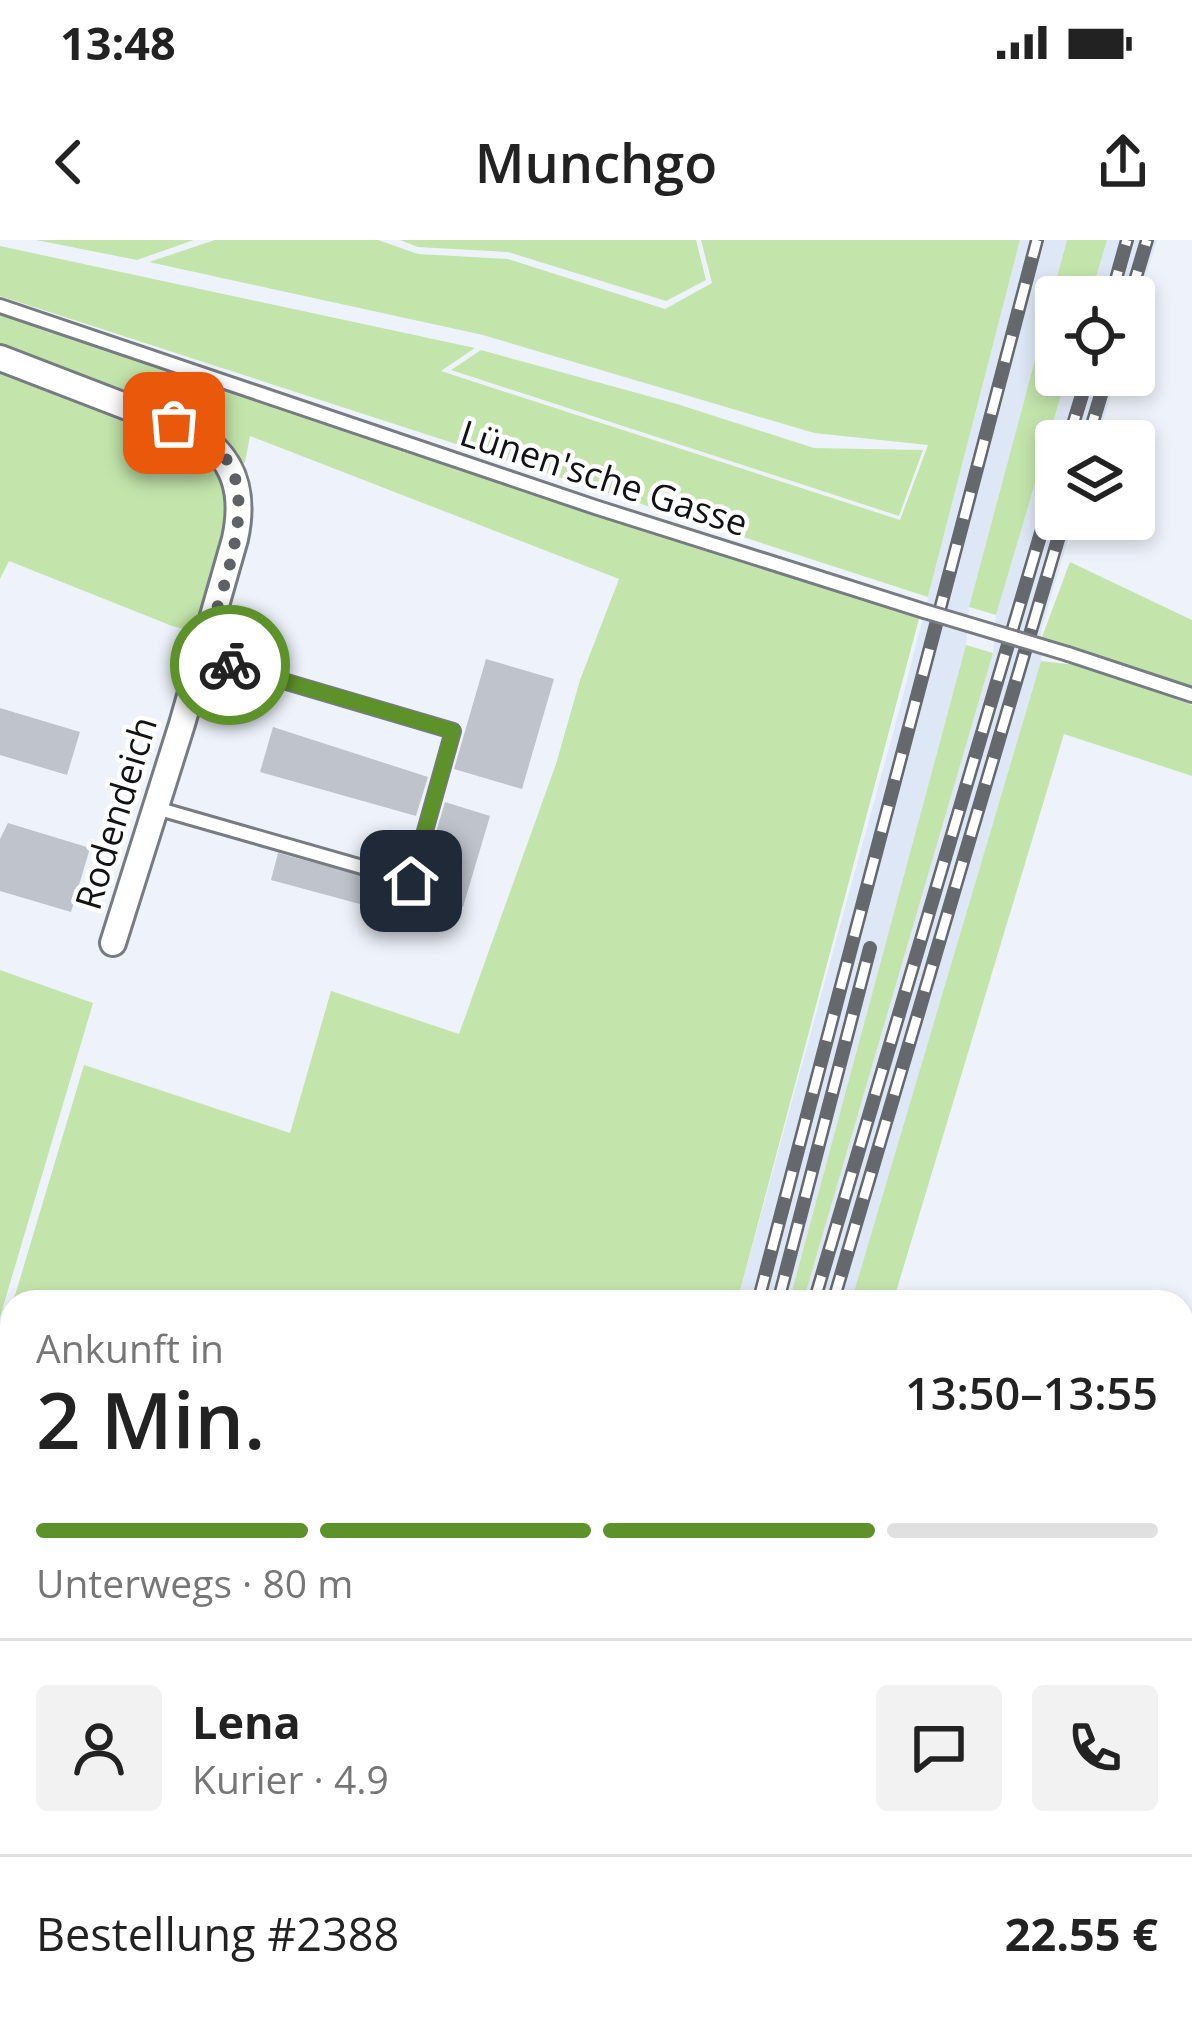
<!DOCTYPE html>
<html lang="de">
<head>
<meta charset="utf-8">
<style>
	:root { --surface:#fff; --page:#f2f2f2; --text:#222; --muted:#767676; --line:#e0e0e0; --accent:#5d912a }
	body { margin:0; font-family:"Open Sans",sans-serif; background:var(--page); color:var(--text); height:100vh; display:flex; flex-direction:column; font-size:45px; white-space:nowrap }
	* { box-sizing:border-box; margin:0 }
	p { font-size:39px; color:var(--muted) }
	.icon { flex:none; width:66px; height:66px; fill:none; stroke:currentColor; stroke-width:2; stroke-linecap:round; stroke-linejoin:round }
	.map { position:relative; flex:1; overflow:hidden }
	.drawer { position:absolute; left:0px; top:1050px; width:1194px; height:747px; display:flex; flex-direction:column; background:var(--surface); border-radius:36px 36px 0 0; box-shadow:0 6px 18px #0003 }
	.drawer>* { flex:none }
	.fabs { position:absolute; left:1035px; top:36px; display:grid; gap:24px }
	.fabs a { display:grid; place-items:center; width:120px; height:120px; border-radius:12px; background:var(--surface); box-shadow:0 6px 18px #0003; font-size:60px }
	.pin { position:absolute; display:grid; place-items:center; width:102px; height:102px; color:#fff; margin:-51px; border-radius:24px; box-shadow:0 6px 18px #0006 }
	.courier { position:absolute; display:grid; place-items:center; width:120px; height:120px; margin:-60px; border:9px solid #5d912a; border-radius:50%; background:#fff; color:#222; box-shadow:0 3px 15px #0007 }
	.head em { font-style:normal; font-weight:600 }
	.head div { display:flex; flex-direction:column-reverse }
	.head { display:flex; align-items:center; justify-content:space-between; height:204px; padding:0 36px }
	h1 { font-size:78px; font-weight:600; line-height:90px }
	.bar { display:grid; grid-template-columns:repeat(4,1fr); gap:18px 12px; align-content:center; height:144px; padding:0 36px }
	.bar i { height:15px; border-radius:9px; background:var(--line) }
	.bar .active { background:var(--accent) }
	.bar p { grid-column:span 4 }
	.line { display:flex; align-items:center; gap:30px; padding:0 36px; border-top:3px solid var(--line) }
	.line div { flex:1 }
	.round { display:grid; place-items:center; flex:none; width:126px; height:126px; border-radius:12px; background:var(--page) }
	.status { display:flex; justify-content:space-between; align-items:center; height:84px; padding:0 60px; background:var(--surface); direction:ltr }
	.status svg { height:33px; fill:currentColor }
	header { display:flex; justify-content:space-between; align-items:center; height:156px; padding:0 36px; background:var(--surface); font-size:54px; font-weight:600 }
	.map>svg:first-child { display:block }
	.built { fill:#dee7f5 }
	.green { fill:#c3e5ab }
	.building { fill:#bfc3cb }
	.lines { fill:none; stroke-linecap:round; stroke-linejoin:round }
	.service-casing { stroke:#777b82; stroke-width:18 }
	.minor-casing { stroke:#777b82; stroke-width:30 }
	.service { stroke:#fff; stroke-width:12 }
	.minor { stroke:#fff; stroke-width:24 }
	.rail-casing { stroke:#65686d; stroke-width:14 }
	.rail { stroke:#fff; stroke-width:9; stroke-dasharray:27; stroke-linecap:butt }
	.service-bridge-casing { stroke:#777b82; stroke-width:18; stroke-linecap:butt }
	.service-bridge { stroke:#fff; stroke-width:12 }
	.done { stroke:#5e6166; stroke-width:12; stroke-dasharray:0 21.6 }
	.route { stroke:#5d912a; stroke-width:15 }
	.labels { text-anchor:middle; stroke-width:9; stroke-linejoin:round; paint-order:stroke }
	.street-label { font-size:36px; fill:#111215; stroke:#fff }
</style>
</head>
<body>
<div class="status"><b>13:48</b><svg viewBox="0 0 49 12"><path d="M0 12V9h3v3zM5 12V6h3v6zM10 12V3h3v9zM15 12V0h3v12zM26 1h20v11H26zM47 4h2v5h-2z"/></svg></div>
<header><svg class="icon" aria-label="back" viewBox="0 0 24 24"><path d="M15 5l-7 7 7 7"/></svg>Munchgo<svg class="icon" aria-label="share" viewBox="0 0 24 24"><path d="M12 15V3M7 8l5-5 5 5M5 13v7h14v-7"/></svg></header>
<div class="map">
<svg width="1192" height="1795" viewBox="0 0 1192 1795">
	<rect width="100%" height="100%" fill="#eef3fb"/>
	<!-- built -->
	<g class="built">
		<path d="M1020 0H1067L969 367 966 405 789 1062H737L899 471Z"/>
		<path d="M1107 0H1157L1134 76V57H1090Z"/>
		<path d="M1067 135H1117L1097 201H1056V279H1074L1041 391V421L851 1062H803L993 413 996 375Z"/>
	</g>
	<!-- green -->
	<g class="green">
		<path d="M36 0H194L137 20Z"/>
		<path d="M215 0H378L418 14 508 19 665 69 712 43 701 0H1020L928 357 0 56V6L475 108 441 131 900 280 928 205 814 193 483 95 149 22Z"/>
		<path d="M400 0H696L706 40 666 61 508 12 418 7Z"/>
		<path d="M1067 0H1107L1090 57H1056V135H1067L996 375 969 367Z"/>
		<path d="M0 71 592 272 920 375 737 1062H13L84 825 290 893 331 751 459 794 556 524 580 440 619 339 250 196 245 222 241 226 0 113Z"/>
		<path d="M481 110 677 164 814 208 923 210 899 276 451 130Z"/>
		<path d="M0 124 215 211 236 266 205 394 172 386 9 321 0 339Z"/>
		<path d="M1070 322 1192 380V450L1042 397Z"/>
		<path d="M966 405 993 413 803 1062H789Z"/>
		<path d="M1041 421 1086 426 1192 465V536L1064 494 893 1062H851Z"/>
		<path d="M0 730 93 763 0 1077Z"/>
		<path d="M12 1066V1785H533L530 1795H0V1106Z"/>
		<path d="M639 1785H1008L1024 1795H636Z"/>
	</g>
	<!-- building -->
	<g class="building">
		<path d="M486 419 554 439 522 549 454 529Z"/>
		<path d="M0 468 80 492 67 535 0 515Z"/>
		<path d="M273 487 428 537 416 576 260 532Z"/>
		<path d="M445 562 490 576 463 667 418 653Z"/>
		<path d="M8 583 90 608 71 672 0 651V599Z"/>
		<path d="M278 613 400 646 393 673 271 640Z"/>
	</g>
	<g class="lines">
		<!-- service casing -->
		<g class="service-casing">
			<g id="service">
				<path d="M0 66 595 267 924 371"/>
				<path d="M1068 414 1192 455"/>
				<path d="M156 568 411 641 453 491 202 417"/>
			</g>
		</g>
		<!-- minor casing -->
		<g class="minor-casing">
			<path id="minor" d="M0 118 195 193C235 218 245 253 235 299L182 484 113 703"/>
		</g>
		<!-- service -->
		<use href="#service" class="service"/>
		<!-- minor -->
		<use href="#minor" class="minor"/>
		<!-- rail casing -->
		<g class="rail-casing">
			<g id="rail">
				<path d="M1111 57 1127 0"/>
				<path d="M1130 57 1147 0"/>
				<path d="M1068 201 1088 135"/>
				<path d="M1087 201 1107 135"/>
				<path d="M758 1062 1037 0"/>
				<path d="M778 1062 870 708"/>
				<path d="M814 1062 1056 242"/>
				<path d="M833 1062 1064 279"/>
				<path d="M553 1795 556 1785"/>
				<path d="M572 1795 575 1785"/>
				<path d="M598 1795 601 1785"/>
			</g>
		</g>
		<!-- rail -->
		<use href="#rail" class="rail"/>
		<!-- service-bridge casing -->
		<g class="service-bridge-casing">
			<path id="service-bridge" d="M924 371 1068 414"/>
		</g>
		<!-- service-bridge -->
		<use href="#service-bridge" class="service-bridge"/>
	</g>
	<g class="lines">
		<!-- done -->
		<path class="done" d="M174 183C194 193 216 202 228 222 258 270 216 365 202 416L230 425"/>
		<!-- route -->
		<path class="route" d="M230 425 453 491 411 641"/>
	</g>
	<g class="labels">
		<!-- street labels -->
		<g class="street-label">
			<text transform="translate(604 238) rotate(18)" y="13">Lünen'sche Gasse</text>
			<text transform="translate(116 573) rotate(-73)" y="13">Rodendeich</text>
		</g>
	</g>
</svg>
<div class="fabs">
<a><svg class="icon" aria-label="locate" viewBox="0 0 24 24"><circle cx="12" cy="12" r="6"/><path d="M12 2v4M12 18v4M2 12h4M18 12h4"/></svg></a>
<a><svg class="icon" aria-label="layers" viewBox="0 0 24 24"><path d="M12 4l9 5-9 5-9-5zM3 14l9 5 9-5"/></svg></a>
</div>
<div class="pin" style="left:174px;top:183px;background:#ea580c"><svg class="icon" aria-label="bag" viewBox="0 0 24 24"><path d="M5 8h14l-1 12H6zM9 8a3 3 0 0 1 6 0"/></svg></div>
<div class="pin" style="left:411px;top:641px;background:#1f2937"><svg class="icon" aria-label="home" viewBox="0 0 24 24"><path d="M3 11l9-7 9 7M6 9v11h12V9"/></svg></div>
<div class="courier" style="left:230px;top:425px"><svg class="icon" aria-label="bike" viewBox="0 0 24 24"><circle cx="6" cy="16" r="4"/><circle cx="18" cy="16" r="4"/><path d="M6 16l4-8h5l3 8M10 8l3 8H6M13 5h3"/></svg></div>
<section class="drawer">
<div class="head"><div><h1>2 Min.</h1><p>Ankunft in</p></div><em>13:50–13:55</em></div>
<div class="bar"><i class="active"></i><i class="active"></i><i class="active"></i><i></i><p>Unterwegs · 80 m</p></div>
<div class="line" style="height:216px"><a class="round"><svg class="icon" aria-label="person" viewBox="0 0 24 24"><circle cx="12" cy="8" r="4"/><path d="M4 21q1-7 8-7t8 7"/></svg></a><div><b>Lena</b><p>Kurier · 4.9</p></div><a class="round"><svg class="icon" aria-label="chat" viewBox="0 0 24 24"><path d="M4 5h16v11H9l-5 4z"/></svg></a><a class="round"><svg class="icon" aria-label="phone" viewBox="0 0 24 24"><path d="M5 4h4l2 5-3 2q2 4 5 5l2-3 5 2v4C11 20 4 13 5 4z"/></svg></a></div>
<div class="line" style="height:156px"><div>Bestellung #2388</div><b>22.55 €</b></div>
</section>
</div>
</body>
</html>
